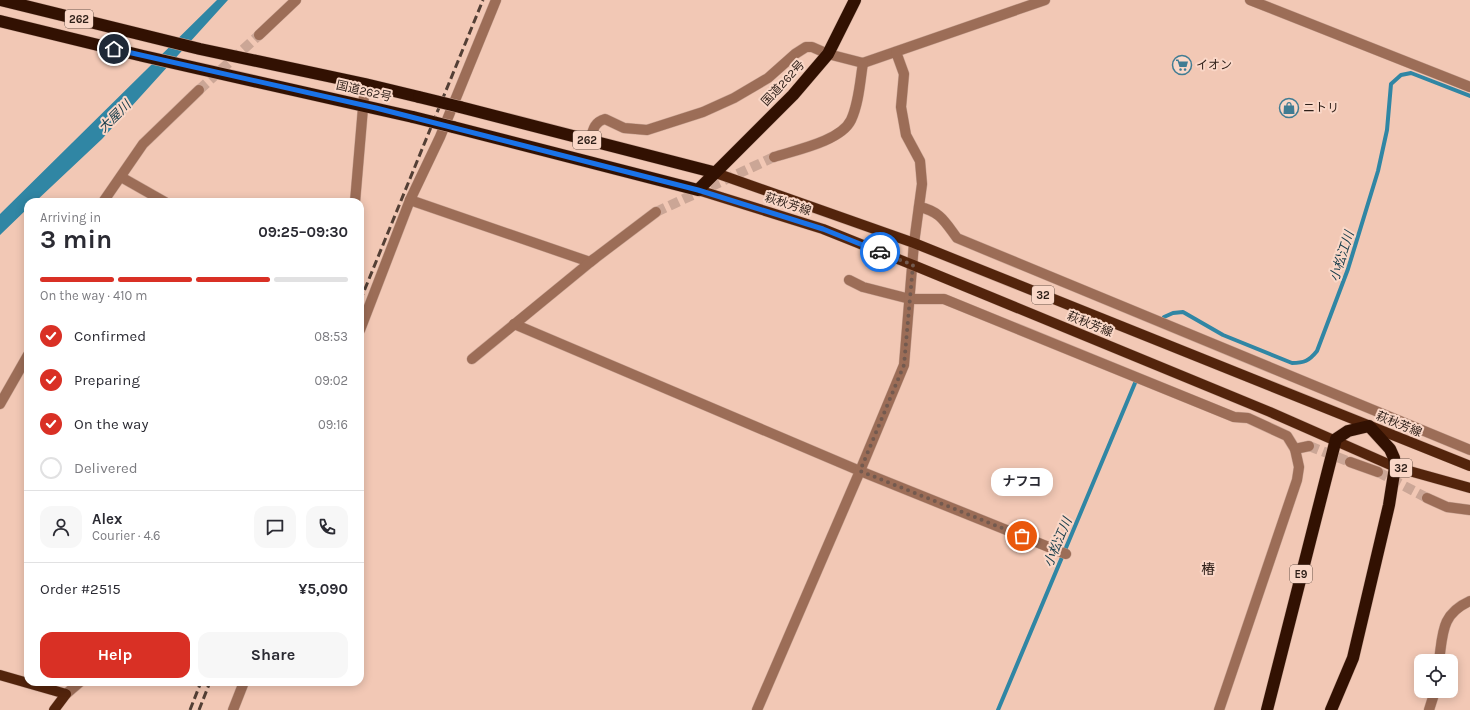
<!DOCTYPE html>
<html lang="en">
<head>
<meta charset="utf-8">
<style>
	:root { --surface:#fff; --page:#f7f7f7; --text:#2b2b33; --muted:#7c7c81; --line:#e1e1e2; --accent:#d93025 }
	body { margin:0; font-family:Karla,"Noto Sans JP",sans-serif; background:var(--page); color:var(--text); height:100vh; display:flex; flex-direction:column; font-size:15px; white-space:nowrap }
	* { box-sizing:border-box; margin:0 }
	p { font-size:13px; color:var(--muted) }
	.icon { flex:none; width:22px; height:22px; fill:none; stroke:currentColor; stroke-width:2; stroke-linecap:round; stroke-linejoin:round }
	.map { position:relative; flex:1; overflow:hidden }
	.panel { position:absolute; left:24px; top:198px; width:340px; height:488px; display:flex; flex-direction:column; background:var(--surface); border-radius:12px; box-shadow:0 2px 10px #0003 }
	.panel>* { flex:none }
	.fabs { position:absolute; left:1414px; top:654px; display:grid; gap:8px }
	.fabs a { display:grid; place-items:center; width:44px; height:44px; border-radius:8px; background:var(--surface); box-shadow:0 2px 10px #0003; font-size:20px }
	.pin { position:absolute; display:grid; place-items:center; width:34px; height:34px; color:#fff; margin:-17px; border:2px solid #fff; border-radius:50%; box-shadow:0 1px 4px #0007 }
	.courier { position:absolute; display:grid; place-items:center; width:40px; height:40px; margin:-20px; border:3px solid #1a73e8; border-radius:50%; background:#fff; color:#222; box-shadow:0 1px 5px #0007 }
	.bubble { position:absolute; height:28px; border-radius:12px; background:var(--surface); box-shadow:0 2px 10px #0003; font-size:13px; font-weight:700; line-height:28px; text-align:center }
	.overview em { font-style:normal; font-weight:700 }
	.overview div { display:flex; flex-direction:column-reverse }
	.overview { display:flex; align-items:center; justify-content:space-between; height:68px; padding:0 16px }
	h1 { font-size:26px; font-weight:700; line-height:30px }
	.bar { display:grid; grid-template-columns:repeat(4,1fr); gap:6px 4px; align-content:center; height:48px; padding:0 16px }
	.bar i { height:5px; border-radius:3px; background:var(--line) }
	.bar .current { background:var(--accent) }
	.bar p { grid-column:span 4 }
	.line { display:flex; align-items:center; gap:10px; padding:0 16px; border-top:1px solid var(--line) }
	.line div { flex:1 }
	.round { display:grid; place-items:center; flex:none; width:42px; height:42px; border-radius:12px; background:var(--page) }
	ol { padding:0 16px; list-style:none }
	li { display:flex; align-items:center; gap:12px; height:44px }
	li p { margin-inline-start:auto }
	li .icon { padding:4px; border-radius:50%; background:var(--accent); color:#fff; stroke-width:4 }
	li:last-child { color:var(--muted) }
	li i { width:22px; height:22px; border:2px solid var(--line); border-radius:50% }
	.primary-button { display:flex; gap:8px; margin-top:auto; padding:8px 16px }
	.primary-button a { flex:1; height:46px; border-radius:12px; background:var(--accent); color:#fff; font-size:16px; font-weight:700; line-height:46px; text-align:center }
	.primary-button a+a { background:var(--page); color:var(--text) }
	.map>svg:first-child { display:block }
	.water { fill:#3086a4 }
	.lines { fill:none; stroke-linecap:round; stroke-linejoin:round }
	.stream { stroke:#3086a4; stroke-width:4 }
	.minor-tunnel { stroke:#cba696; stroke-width:10; stroke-dasharray:10 5; stroke-linecap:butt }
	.minor-casing { stroke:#cba696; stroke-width:11 }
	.major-casing { stroke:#cba696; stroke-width:11 }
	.highway-casing { stroke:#cba696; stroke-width:13 }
	.minor { stroke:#9c6d57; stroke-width:10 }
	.major { stroke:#53240c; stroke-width:10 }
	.highway { stroke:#321102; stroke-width:12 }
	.rail { stroke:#533f35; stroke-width:3; stroke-dasharray:8 4; stroke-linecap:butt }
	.highway-bridge-casing { stroke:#cba696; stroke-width:13; stroke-linecap:butt }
	.highway-bridge { stroke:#321102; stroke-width:12 }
	.done { stroke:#735a4f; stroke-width:4; stroke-dasharray:0 7.2 }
	.route { stroke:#1a73e8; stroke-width:5 }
	.labels { text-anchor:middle; stroke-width:4; stroke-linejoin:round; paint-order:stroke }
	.shield { fill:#fad7c7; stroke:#6b564c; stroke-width:1 }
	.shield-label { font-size:11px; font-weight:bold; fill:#2e1f18 }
	.poi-label { font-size:12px; fill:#2e1f18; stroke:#fad7c7; text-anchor:start }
	.street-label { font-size:12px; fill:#2e1f18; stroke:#fad7c7 }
	.water-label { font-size:13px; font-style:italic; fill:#143a48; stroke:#fad7c7 }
	.quarter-label { font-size:14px; fill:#2e1f18; stroke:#fad7c7 }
</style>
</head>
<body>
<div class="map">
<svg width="1470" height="710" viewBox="0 0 1470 710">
	<rect width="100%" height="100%" fill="#f2c8b5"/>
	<!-- water -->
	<path class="water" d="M217 0H228L102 139 35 202H28V208L0 235V214Z"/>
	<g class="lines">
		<!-- stream -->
		<g class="stream">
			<path d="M1164 317 1173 313 1183 312 1223 335 1292 363C1304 363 1309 361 1317 351L1348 269 1378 171 1387 130 1391 84 1401 75 1411 73 1470 96"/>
			<path d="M998 710 1135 383"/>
		</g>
		<!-- minor-tunnel -->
		<g class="minor-tunnel">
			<path d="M199 90 259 35"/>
			<path d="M656 212 774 157"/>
			<path d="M1309 446 1350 462"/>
			<path d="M1378 472 1427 498"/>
		</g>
		<!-- minor casing -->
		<g class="minor-casing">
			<g id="minor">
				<path d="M1250 0 1470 87"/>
				<path d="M259 35 296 0"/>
				<path d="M590 141C593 130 594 122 605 119L624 128 647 130 703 112 734 98 768 78 795 54 806 47H812L828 54 863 63 1045 0"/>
				<path d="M774 157C796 150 841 141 851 120 859 103 860 81 863 63"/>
				<path d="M121 177 165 202"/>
				<path d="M410 200 590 262 656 212"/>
				<path d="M103 202 143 144 199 90"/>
				<path d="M355 202 365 84"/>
				<path d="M919 207C940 211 945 222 957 238L1470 450"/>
				<path d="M849 280 863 287 910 299H944L1234 417 1248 418 1287 436 1295 449 1299 467 1297 480 1219 710"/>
				<path d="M514 324 860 471 1066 554"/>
				<path d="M360 330 410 200 440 137 496 0"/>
				<path d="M472 359 594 259"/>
				<path d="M0 404 28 355"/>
				<path d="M1295 449 1309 446"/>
				<path d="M1350 462 1378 472"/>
				<path d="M1427 498 1447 507 1470 510"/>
				<path d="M1439 661C1443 633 1441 614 1470 601"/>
				<path d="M66 694 80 682"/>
				<path d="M233 710 244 682"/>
				<path d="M757 710 860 471 904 365 914 243 922 184 920 161 906 135 901 107 904 74 896 52"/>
				<path d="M1429 710 1435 691"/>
			</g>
		</g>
		<!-- major casing -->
		<g class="major-casing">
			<g id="major">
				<path d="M713 172 914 243 1470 466"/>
				<path d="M698 190 823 229 913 265 1270 412 1395 467 1470 488"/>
				<path d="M0 675 66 694 54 710"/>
			</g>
		</g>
		<!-- highway casing -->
		<g class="highway-casing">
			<g id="highway">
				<path d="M1 0 200 49 365 84 419 97"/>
				<path d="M0 21 143 56 413 117"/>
				<path d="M460 107 713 172"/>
				<path d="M453 127 698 190 793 95 828 54 855 0"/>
				<path d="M1267 710 1336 439 1348 431 1369 426 1390 449 1394 458 1395 467 1389 505 1353 658 1331 710"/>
			</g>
		</g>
		<!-- minor -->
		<use href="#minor" class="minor"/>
		<!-- major -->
		<use href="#major" class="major"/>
		<!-- highway -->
		<use href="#highway" class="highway"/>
		<!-- rail -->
		<g class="rail">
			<path d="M360 301 483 0"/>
			<path d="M190 710 201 682"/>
			<path d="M199 710 210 682"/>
		</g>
		<!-- highway-bridge casing -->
		<g class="highway-bridge-casing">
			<g id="highway-bridge">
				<path d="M419 97 460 107"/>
				<path d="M413 117 453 127"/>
			</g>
		</g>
		<!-- highway-bridge -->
		<use href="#highway-bridge" class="highway-bridge"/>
	</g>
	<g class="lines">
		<!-- done -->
		<path class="done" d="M880 252 913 265 912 276 904 365 860 471 1022 536"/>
		<!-- route -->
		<path class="route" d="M114 49 376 108 698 190 823 229 880 252"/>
	</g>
	<!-- icons -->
	<defs>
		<g id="supermarket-ring" transform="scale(1)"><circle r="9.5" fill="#fad7c7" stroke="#407c93" stroke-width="1.5"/><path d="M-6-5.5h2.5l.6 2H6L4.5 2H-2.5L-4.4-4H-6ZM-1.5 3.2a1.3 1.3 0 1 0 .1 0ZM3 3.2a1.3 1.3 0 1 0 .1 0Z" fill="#407c93"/></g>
		<g id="shop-ring" transform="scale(1)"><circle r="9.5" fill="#fad7c7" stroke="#407c93" stroke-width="1.5"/><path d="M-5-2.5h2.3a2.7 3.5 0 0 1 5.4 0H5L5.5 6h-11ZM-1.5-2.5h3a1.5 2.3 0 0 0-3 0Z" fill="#407c93"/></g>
	</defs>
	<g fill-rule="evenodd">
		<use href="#supermarket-ring" x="1182" y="65"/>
		<use href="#shop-ring" x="1289" y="108"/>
	</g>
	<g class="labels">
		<!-- shield labels -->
		<g class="shield">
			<rect x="65" y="10" width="28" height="18" rx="3"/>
			<rect x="573" y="131" width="28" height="18" rx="3"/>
			<rect x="1032" y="286" width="22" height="18" rx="3"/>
			<rect x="1390" y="459" width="22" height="18" rx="3"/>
			<rect x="1290" y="565" width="22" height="18" rx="3"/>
		</g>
		<g class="shield-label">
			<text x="79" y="23">262</text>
			<text x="587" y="144">262</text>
			<text x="1043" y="299">32</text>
			<text x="1401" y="472">32</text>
			<text x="1301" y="578">E9</text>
		</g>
		<!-- poi labels -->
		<g class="poi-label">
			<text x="1196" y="69">イオン</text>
			<text x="1303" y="112">ニトリ</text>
		</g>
		<!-- street labels -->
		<g class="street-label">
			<text transform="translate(783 83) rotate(-47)" y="4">国道262号</text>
			<text transform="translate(364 91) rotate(13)" y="4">国道262号</text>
			<text transform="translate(788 204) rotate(18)" y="4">萩秋芳線</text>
			<text transform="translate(1090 324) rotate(22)" y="4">萩秋芳線</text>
			<text transform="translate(1399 424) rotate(22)" y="4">萩秋芳線</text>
		</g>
		<!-- water labels -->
		<g class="water-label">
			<text transform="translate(114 116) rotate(-45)" y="5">大屋川</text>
			<text transform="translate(1341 256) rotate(-72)" y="5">小松江川</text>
			<text transform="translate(1057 542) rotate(-67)" y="5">小松江川</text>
		</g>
		<!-- quarter labels -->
		<g class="quarter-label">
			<text x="1208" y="574">椿</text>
		</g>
	</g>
</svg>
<div class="fabs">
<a><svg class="icon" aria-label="locate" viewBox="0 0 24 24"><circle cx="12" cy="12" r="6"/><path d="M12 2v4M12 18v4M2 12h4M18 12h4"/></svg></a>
</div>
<div class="pin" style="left:1022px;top:536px;background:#ea580c"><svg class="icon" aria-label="bag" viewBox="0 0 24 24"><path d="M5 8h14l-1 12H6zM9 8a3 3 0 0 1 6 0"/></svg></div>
<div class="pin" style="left:114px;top:49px;background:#1f2937"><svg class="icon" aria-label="home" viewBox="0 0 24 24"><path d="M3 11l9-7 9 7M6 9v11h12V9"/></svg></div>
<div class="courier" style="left:880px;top:252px"><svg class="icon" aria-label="car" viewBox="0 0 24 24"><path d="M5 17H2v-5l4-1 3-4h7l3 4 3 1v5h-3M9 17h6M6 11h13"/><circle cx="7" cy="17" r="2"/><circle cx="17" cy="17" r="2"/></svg></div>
<div class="bubble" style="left:991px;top:468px;width:62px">ナフコ</div>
<section class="panel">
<div class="overview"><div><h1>3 min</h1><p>Arriving in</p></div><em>09:25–09:30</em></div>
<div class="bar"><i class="current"></i><i class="current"></i><i class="current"></i><i></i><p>On the way · 410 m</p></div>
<ol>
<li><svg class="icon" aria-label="check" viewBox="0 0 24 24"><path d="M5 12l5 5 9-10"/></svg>Confirmed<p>08:53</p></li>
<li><svg class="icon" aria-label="check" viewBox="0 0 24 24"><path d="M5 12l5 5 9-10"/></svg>Preparing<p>09:02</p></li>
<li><svg class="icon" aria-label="check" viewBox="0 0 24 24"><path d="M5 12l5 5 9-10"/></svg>On the way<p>09:16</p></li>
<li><i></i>Delivered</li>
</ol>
<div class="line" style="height:72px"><a class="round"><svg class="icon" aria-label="person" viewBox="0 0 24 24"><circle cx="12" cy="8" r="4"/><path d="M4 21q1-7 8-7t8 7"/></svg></a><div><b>Alex</b><p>Courier · 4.6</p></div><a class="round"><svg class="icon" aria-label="chat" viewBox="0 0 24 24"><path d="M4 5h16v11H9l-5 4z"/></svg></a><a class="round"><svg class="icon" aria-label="phone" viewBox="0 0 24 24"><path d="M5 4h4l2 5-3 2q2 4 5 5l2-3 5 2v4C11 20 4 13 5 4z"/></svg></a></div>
<div class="line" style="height:52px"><div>Order #2515</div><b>¥5,090</b></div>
<div class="primary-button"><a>Help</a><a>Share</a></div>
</section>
</div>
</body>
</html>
